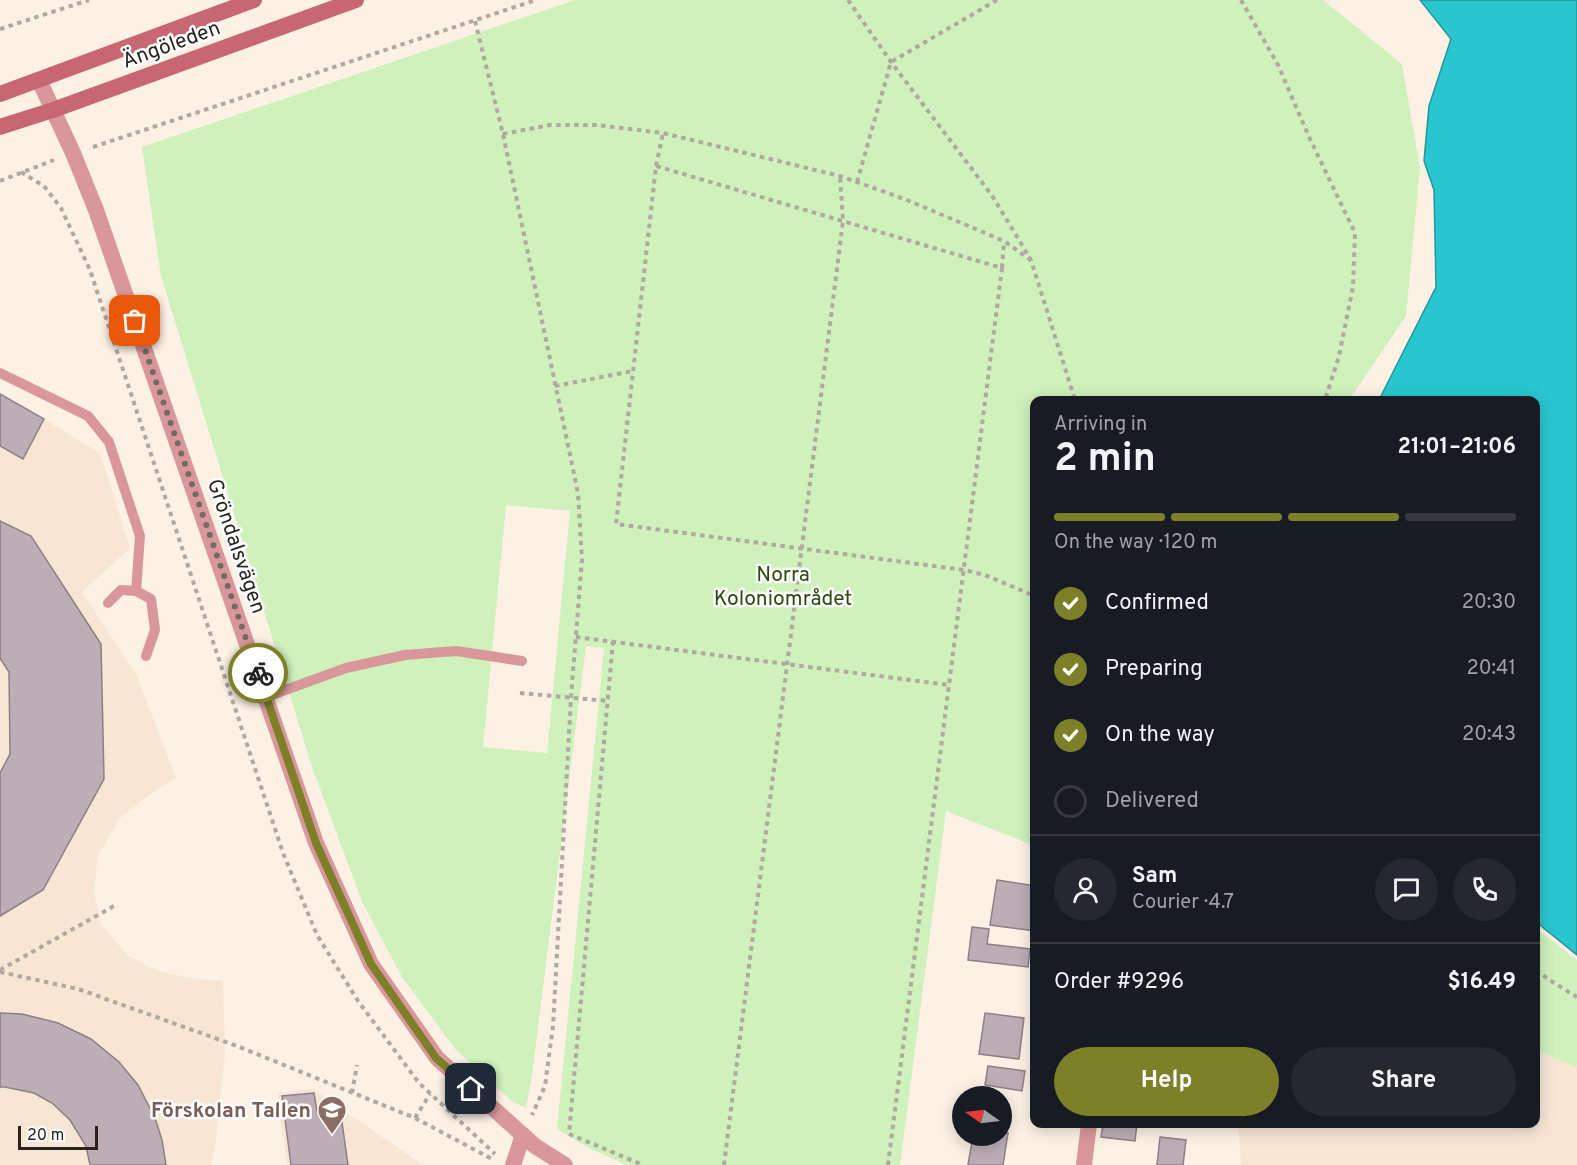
<!DOCTYPE html>
<html lang="en">
<head>
<meta charset="utf-8">
<style>
	:root { --surface:#171b24; --page:#242831; --text:#f1f3f6; --muted:#9ea1a6; --line:#363941; --accent:#7e7f29 }
	body { margin:0; font-family:Overpass,sans-serif; background:var(--page); color:var(--text); height:100vh; display:flex; flex-direction:column; font-size:22px; white-space:nowrap }
	* { box-sizing:border-box; margin:0 }
	p { font-size:20px; color:var(--muted) }
	.icon { flex:none; width:33px; height:33px; fill:none; stroke:currentColor; stroke-width:2; stroke-linecap:round; stroke-linejoin:round }
	.map { position:relative; flex:1; overflow:hidden }
	.side { position:absolute; left:1030px; top:396px; width:510px; height:732px; display:flex; flex-direction:column; background:var(--surface); border-radius:12px; box-shadow:0 3px 15px #0003 }
	.side>* { flex:none }
	.needle { width:39px; rotate:284deg }
	.controls { position:absolute; left:952px; top:1086px; display:grid; gap:12px }
	.controls a { display:grid; place-items:center; width:60px; height:60px; border-radius:50%; background:var(--surface); box-shadow:0 3px 15px #0003; font-size:30px }
	.scale { position:absolute; left:18px; bottom:15px; width:80px; box-sizing:border-box; padding-left:6px; border:3px solid #27231f; border-top:0; font-size:16px; line-height:21px; white-space:nowrap; color:#27231f; -webkit-text-stroke:4px #fff; paint-order:stroke }
	.pin { position:absolute; display:grid; place-items:center; width:51px; height:51px; color:#fff; margin:-26px; border-radius:12px; box-shadow:0 3px 9px #0006 }
	.courier { position:absolute; display:grid; place-items:center; width:60px; height:60px; margin:-30px; border:4px solid #7e7f29; border-radius:50%; background:#fff; color:#222; box-shadow:0 2px 8px #0007 }
	.headline em { font-style:normal; font-weight:700 }
	.headline div { display:flex; flex-direction:column-reverse }
	.headline { display:flex; align-items:center; justify-content:space-between; height:102px; padding:0 24px }
	h1 { font-size:39px; font-weight:700; line-height:45px }
	.bar { display:grid; grid-template-columns:repeat(4,1fr); gap:9px 6px; align-content:center; height:72px; padding:0 24px }
	.bar i { height:8px; border-radius:4px; background:var(--line) }
	.bar .on { background:var(--accent) }
	.bar p { grid-column:span 4 }
	.line { display:flex; align-items:center; gap:15px; padding:0 24px; border-top:2px solid var(--line) }
	.line div { flex:1 }
	.round { display:grid; place-items:center; flex:none; width:63px; height:63px; border-radius:32px; background:var(--page) }
	ol { padding:0 24px; list-style:none }
	li { display:flex; align-items:center; gap:18px; height:66px }
	li p { margin-inline-start:auto }
	li .icon { padding:6px; border-radius:50%; background:var(--accent); color:#fff; stroke-width:4 }
	li:last-child { color:var(--muted) }
	li i { width:33px; height:33px; border:3px solid var(--line); border-radius:50% }
	.primary-button { display:flex; gap:12px; margin-top:auto; padding:12px 24px }
	.primary-button a { flex:1; height:69px; border-radius:36px; background:var(--accent); color:#fff; font-size:24px; font-weight:700; line-height:69px; text-align:center }
	.primary-button a+a { background:var(--page); color:var(--text) }
	.map>svg:first-child { display:block }
	.built { fill:#f7e6d4 }
	.green { fill:#cff1bc; fill-rule:evenodd }
	.water { fill:#28c6ce; stroke:#28959a; stroke-width:1.5 }
	.building { fill:#bdaeb5; stroke:#8d7f85; stroke-width:1.5 }
	.lines { fill:none; stroke-linecap:round; stroke-linejoin:round }
	.path { stroke:#b1a8a0; stroke-width:4; stroke-dasharray:4.5 4.5; stroke-linecap:butt }
	.service { stroke:#da979b; stroke-width:10 }
	.minor { stroke:#da979b; stroke-width:16 }
	.tertiary { stroke:#da979b; stroke-width:16 }
	.secondary { stroke:#c86771; stroke-width:16 }
	.done { stroke:#726b65; stroke-width:6; stroke-dasharray:0 10.8 }
	.route { stroke:#7e7f29; stroke-width:8 }
	.labels { text-anchor:middle; stroke-width:5; stroke-linejoin:round; paint-order:stroke }
	.street-label { font-size:21px; fill:#27231f; stroke:#fff }
	.park-label { font-size:21px; fill:#2a4a12; stroke:#fff }
	.education-label { font-size:21px; font-weight:bold; fill:#785e54; stroke:#fff; text-anchor:end }
</style>
</head>
<body>
<div class="map">
<svg width="1577" height="1165" viewBox="0 0 1577 1165">
	<rect width="100%" height="100%" fill="#fdf1e6"/>
	<!-- built -->
	<g class="built">
		<path d="M44 419 100 453 130 548 82 592 136 674 176 778 156 790 120 818 98 855 94 892 101 924 127 955 155 970 189 978 223 981 225 1055 215 1148 211 1165H0V446L23 459Z"/>
		<path d="M1536 1051 1577 1067V1165H1241L1238 1124H1536Z"/>
		<path d="M314 1089 340 1108 423 1165H287L277 1093Z"/>
	</g>
	<!-- green -->
	<g class="green">
		<path d="M575 0H1323L1402 64 1420 168 1406 316 1349 400H1035V846L946 811 900 1165H626L587 1147 557 1129 604 648 586 646 532 1075 526 1108 513 1102 456 1050 402 977 363 904 312 767 161 276 142 147ZM506 505 570 511 547 753 483 747Z"/>
		<path d="M1536 928 1577 960V1067L1536 1051Z"/>
	</g>
	<!-- water -->
	<path class="water" d="M1420 0H1577V955L1536 922V400H1379L1436 287 1434 190 1424 161 1429 106 1451 39Z"/>
	<!-- building -->
	<g class="building">
		<path d="M0 394 44 419 23 459 0 446Z"/>
		<path d="M0 521 31 536 101 644 104 779 43 890 0 916V773L10 754 9 672 0 658Z"/>
		<path d="M997 880 1035 886V931L990 925Z"/>
		<path d="M972 927 989 929 987 944 1030 949 1028 967 968 960Z"/>
		<path d="M0 1013 22 1014 58 1023 91 1039 119 1062 138 1085 155 1118 162 1140 166 1165H90L86 1146 70 1120 52 1103 34 1093 5 1087H0Z"/>
		<path d="M985 1013 1024 1018 1019 1059 979 1054Z"/>
		<path d="M988 1066 1025 1071 1022 1091 985 1085Z"/>
		<path d="M314 1093 317 1111 340 1108 348 1165H291L282 1096Z"/>
		<path d="M1103 1124H1137L1135 1141 1101 1137Z"/>
		<path d="M1002 1133H1008L1003 1165H968L973 1136H1002Z"/>
		<path d="M1160 1137 1186 1140 1183 1165H1157Z"/>
	</g>
	<g class="lines">
		<!-- path -->
		<g class="path">
			<path d="M848 0 891 62 993 197 1031 260 1075 400"/>
			<path d="M1241 0 1278 65 1310 139 1355 233 1353 287 1339 356 1325 400"/>
			<path d="M475 21 503 134 578 493 582 560 571 697 553 1026 545 1086 532 1115"/>
			<path d="M0 29 89 0"/>
			<path d="M503 134 550 125H597L663 133 840 176 907 200 1004 241 1031 260"/>
			<path d="M93 147 536 0"/>
			<path d="M656 166 663 133"/>
			<path d="M21 172 44 186 61 208 90 270 283 853 317 935 358 1001 419 1083 495 1154"/>
			<path d="M0 181 54 160"/>
			<path d="M857 182 891 62 997 0"/>
			<path d="M1002 268 1004 242"/>
			<path d="M555 386 633 371"/>
			<path d="M576 637 949 685"/>
			<path d="M613 641 569 1134 643 1165"/>
			<path d="M520 693 608 701"/>
			<path d="M0 970 114 906"/>
			<path d="M1536 970 1548 979 1577 997"/>
			<path d="M0 972 78 989 237 1046 415 1118 494 1160"/>
			<path d="M352 1093 357 1065"/>
			<path d="M415 1118 430 1094"/>
			<path d="M724 1165 843 221 840 176"/>
			<path d="M888 1165 1002 268 656 166 616 524 964 570 985 575 1035 596"/>
		</g>
		<!-- service -->
		<g class="service">
			<path d="M0 373 88 416 109 442 140 536 136 591"/>
			<path d="M108 603 121 590 136 591 151 599 155 630 146 656"/>
			<path d="M266 697 346 668 405 655 456 651 522 661"/>
		</g>
		<!-- minor -->
		<g class="minor">
			<path d="M513 1165 523 1135"/>
			<path d="M1084 1165 1089 1124"/>
		</g>
		<!-- tertiary -->
		<path class="tertiary" d="M39 80 73 153 96 210 316 843 371 964 437 1058 535 1146 565 1165"/>
		<!-- secondary -->
		<g class="secondary">
			<path d="M0 94 254 0"/>
			<path d="M0 127 53 110 356 0"/>
		</g>
	</g>
	<g class="lines">
		<!-- done -->
		<path class="done" d="M135 321 258 673"/>
		<!-- route -->
		<path class="route" d="M258 673 316 843 371 964 436 1058 471 1089"/>
	</g>
	<!-- icons -->
	<defs>
		<g id="school-pin" transform="scale(1.5)"><path d="M0 17L-7.5 6A9.5 9.5 0 1 1 7.5 6Z" fill="#8d6e63" stroke="#fff"/><path d="M0-5L7-2L0 1L-7-2ZM-4 1L0 2.5L4 1V4Q0 6-4 4Z" fill="#fff"/></g>
	</defs>
	<g fill-rule="evenodd">
		<use href="#school-pin" x="332" y="1110"/>
	</g>
	<g class="labels">
		<!-- street labels -->
		<g class="street-label">
			<text transform="translate(171 44) rotate(-20)" y="7">Ängöleden</text>
			<text transform="translate(237 546) rotate(71)" y="7">Gröndalsvägen</text>
		</g>
		<!-- park labels -->
		<g class="park-label">
			<text x="783" y="581">Norra<tspan x="783" dy="24">Koloniområdet</tspan></text>
		</g>
		<!-- education labels -->
		<g class="education-label">
			<text x="311" y="1117">Förskolan Tallen</text>
		</g>
	</g>
</svg>
<div class="controls">
<a><svg class="needle" viewBox="-14 -14 28 28"><path d="M0-13l5 13h-10z" fill="#e53935"/><path d="M0 13l5-13h-10z" fill="#9ea1a6"/></svg></a>
</div>
<div class="scale">20 m</div>
<div class="pin" style="left:135px;top:321px;background:#ea580c"><svg class="icon" aria-label="bag" viewBox="0 0 24 24"><path d="M5 8h14l-1 12H6zM9 8a3 3 0 0 1 6 0"/></svg></div>
<div class="pin" style="left:471px;top:1089px;background:#1f2937"><svg class="icon" aria-label="home" viewBox="0 0 24 24"><path d="M3 11l9-7 9 7M6 9v11h12V9"/></svg></div>
<div class="courier" style="left:258px;top:673px"><svg class="icon" aria-label="bike" viewBox="0 0 24 24"><circle cx="6" cy="16" r="4"/><circle cx="18" cy="16" r="4"/><path d="M6 16l4-8h5l3 8M10 8l3 8H6M13 5h3"/></svg></div>
<section class="side">
<div class="headline"><div><h1>2 min</h1><p>Arriving in</p></div><em>21:01–21:06</em></div>
<div class="bar"><i class="on"></i><i class="on"></i><i class="on"></i><i></i><p>On the way · 120 m</p></div>
<ol>
<li><svg class="icon" aria-label="check" viewBox="0 0 24 24"><path d="M5 12l5 5 9-10"/></svg>Confirmed<p>20:30</p></li>
<li><svg class="icon" aria-label="check" viewBox="0 0 24 24"><path d="M5 12l5 5 9-10"/></svg>Preparing<p>20:41</p></li>
<li><svg class="icon" aria-label="check" viewBox="0 0 24 24"><path d="M5 12l5 5 9-10"/></svg>On the way<p>20:43</p></li>
<li><i></i>Delivered</li>
</ol>
<div class="line" style="height:108px"><a class="round"><svg class="icon" aria-label="person" viewBox="0 0 24 24"><circle cx="12" cy="8" r="4"/><path d="M4 21q1-7 8-7t8 7"/></svg></a><div><b>Sam</b><p>Courier · 4.7</p></div><a class="round"><svg class="icon" aria-label="chat" viewBox="0 0 24 24"><path d="M4 5h16v11H9l-5 4z"/></svg></a><a class="round"><svg class="icon" aria-label="phone" viewBox="0 0 24 24"><path d="M5 4h4l2 5-3 2q2 4 5 5l2-3 5 2v4C11 20 4 13 5 4z"/></svg></a></div>
<div class="line" style="height:78px"><div>Order #9296</div><b>$16.49</b></div>
<div class="primary-button"><a>Help</a><a>Share</a></div>
</section>
</div>
</body>
</html>
